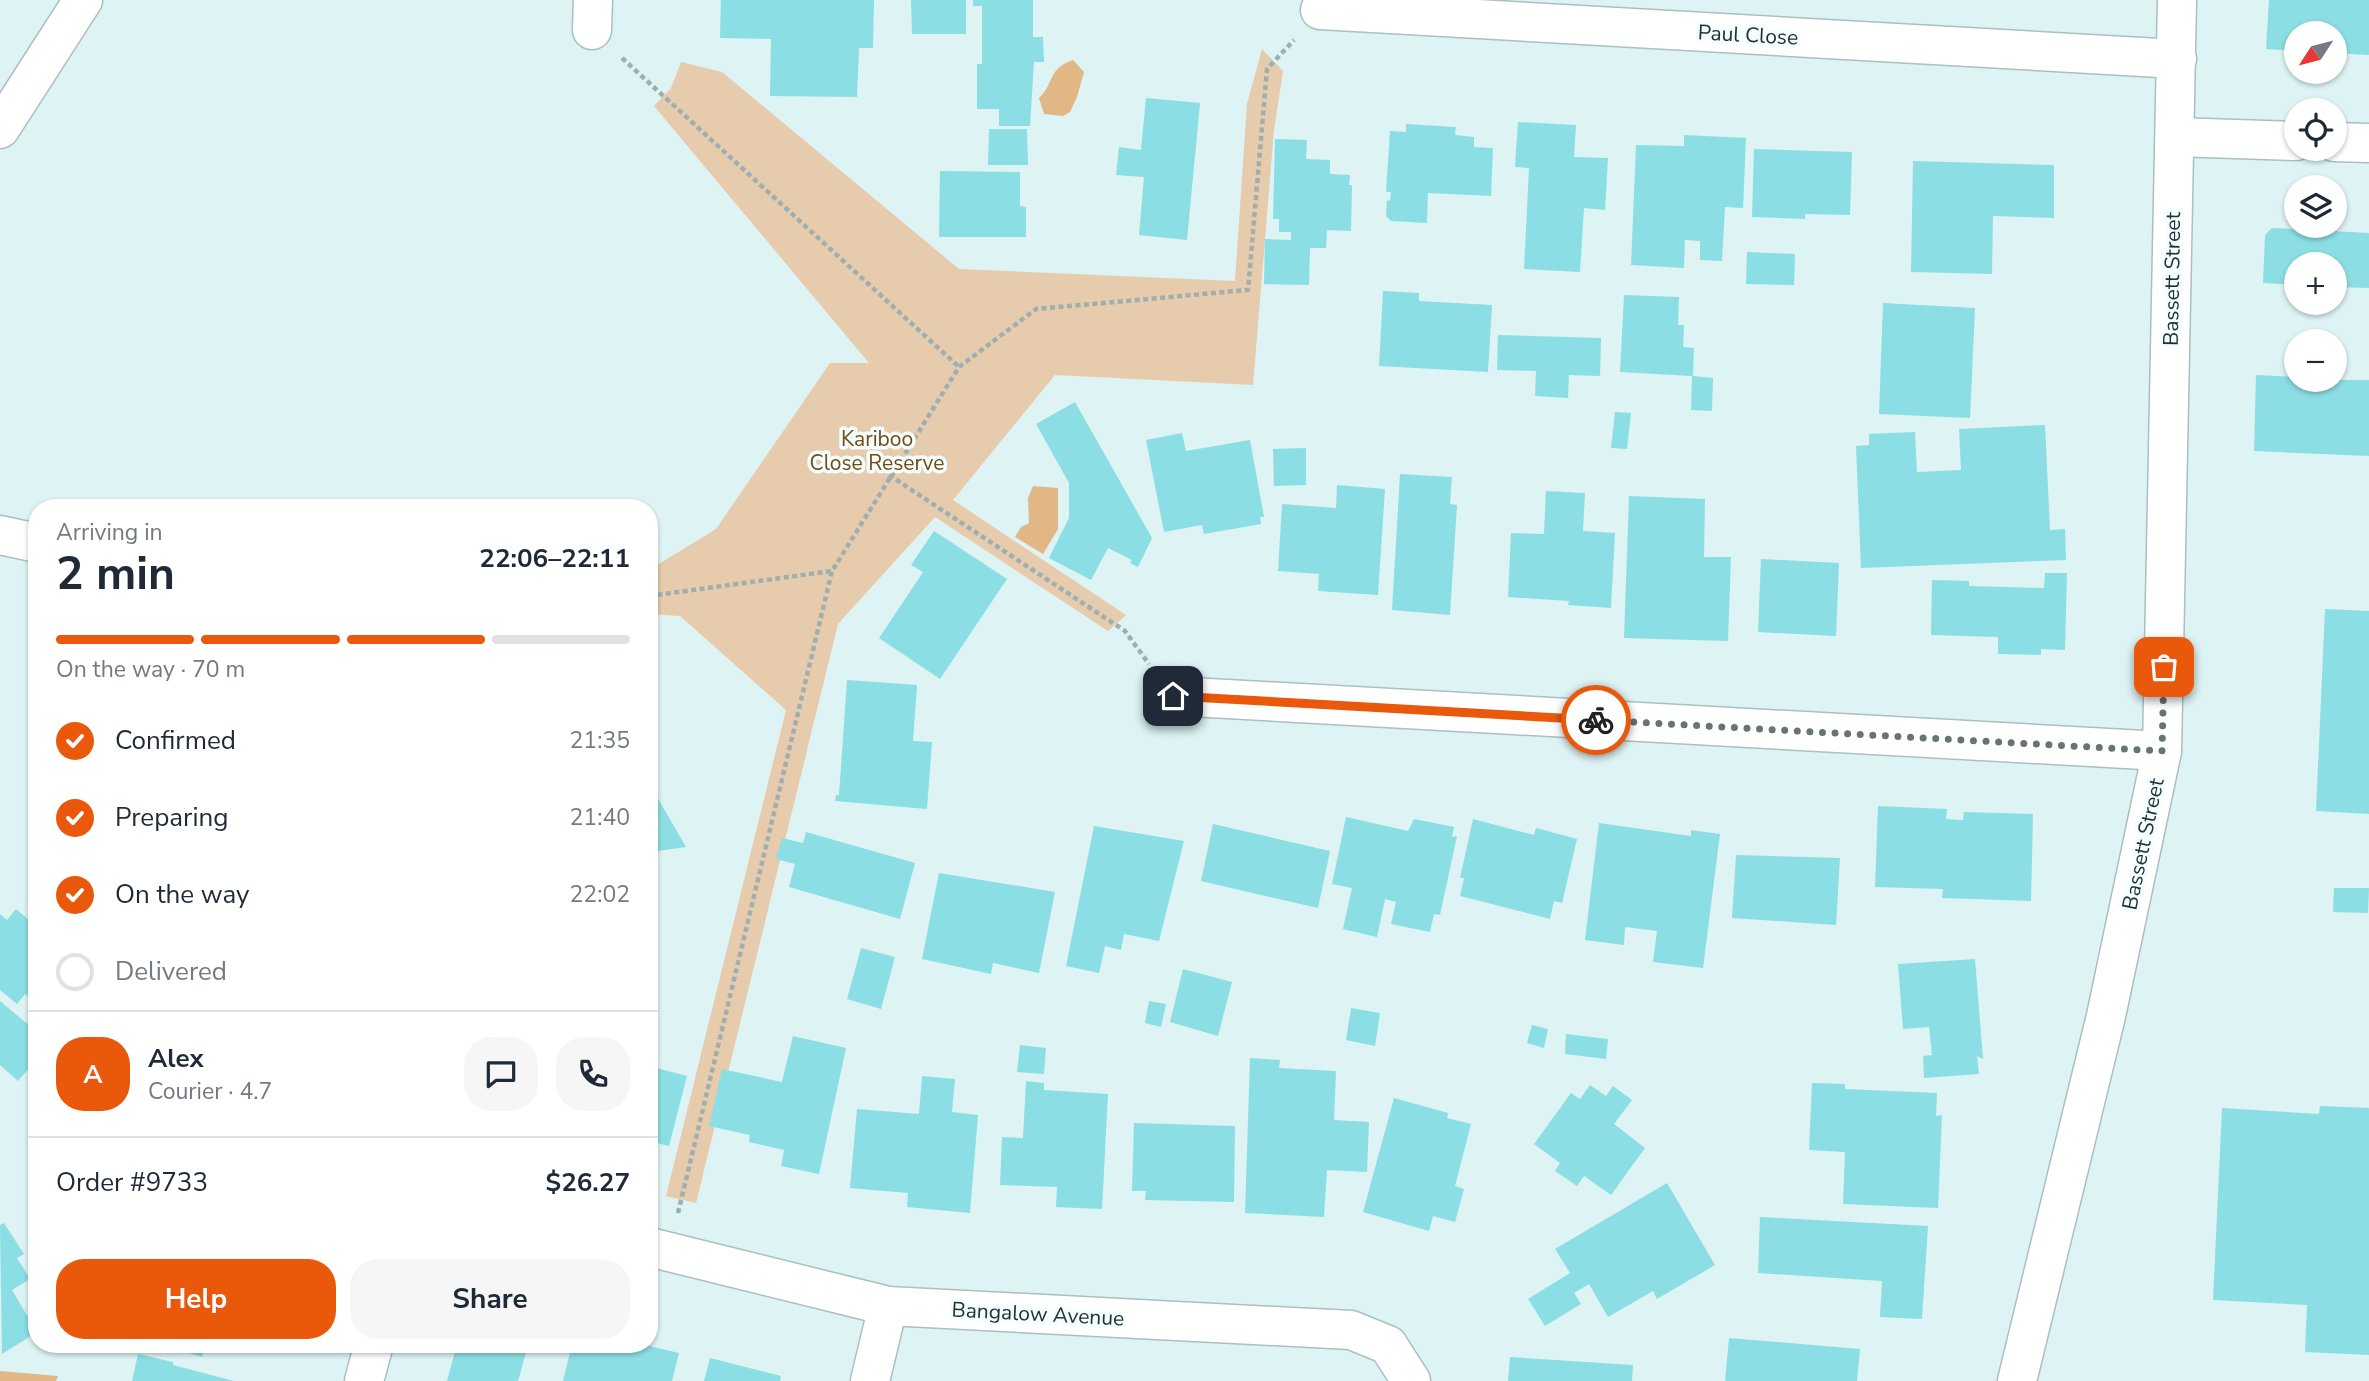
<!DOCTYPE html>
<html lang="en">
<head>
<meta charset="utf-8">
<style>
	:root { --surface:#fff; --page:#f6f6f7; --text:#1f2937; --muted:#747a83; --line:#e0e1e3; --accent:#ea580c }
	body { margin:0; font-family:"Nunito Sans",sans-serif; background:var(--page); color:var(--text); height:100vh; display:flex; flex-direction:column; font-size:26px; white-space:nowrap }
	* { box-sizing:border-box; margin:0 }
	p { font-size:23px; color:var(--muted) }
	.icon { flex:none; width:38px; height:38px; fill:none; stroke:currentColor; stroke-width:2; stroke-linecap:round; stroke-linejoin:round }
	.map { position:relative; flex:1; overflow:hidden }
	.side { position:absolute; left:28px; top:499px; width:630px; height:854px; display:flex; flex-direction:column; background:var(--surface); border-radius:28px; box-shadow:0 2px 5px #0004 }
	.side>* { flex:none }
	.needle { width:46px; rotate:234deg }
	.buttons { position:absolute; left:2284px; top:21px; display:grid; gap:14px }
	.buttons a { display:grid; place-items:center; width:63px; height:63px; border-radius:50%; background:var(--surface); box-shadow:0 2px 5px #0004; font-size:35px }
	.pin { position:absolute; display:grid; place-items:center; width:60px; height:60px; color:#fff; margin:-30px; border-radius:14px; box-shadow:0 4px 10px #0006 }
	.courier { position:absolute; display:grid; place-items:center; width:70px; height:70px; margin:-35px; border:5px solid #ea580c; border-radius:50%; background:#fff; color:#222; box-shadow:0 2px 9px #0007 }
	.headline em { font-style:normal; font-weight:700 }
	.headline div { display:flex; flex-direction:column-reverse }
	.headline { display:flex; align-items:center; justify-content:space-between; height:119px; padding:0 28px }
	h1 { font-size:46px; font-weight:700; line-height:52px }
	.bar { display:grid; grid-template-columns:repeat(4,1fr); gap:10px 7px; align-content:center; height:84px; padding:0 28px }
	.bar i { height:9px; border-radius:5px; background:var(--line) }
	.bar .current { background:var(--accent) }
	.bar p { grid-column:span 4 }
	.line { display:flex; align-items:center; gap:18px; padding:0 28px; border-top:2px solid var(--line) }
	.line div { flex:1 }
	.round { display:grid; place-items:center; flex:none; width:74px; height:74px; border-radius:28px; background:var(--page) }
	ol { padding:0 28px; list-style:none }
	li { display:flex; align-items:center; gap:21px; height:77px }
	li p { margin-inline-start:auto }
	li .icon { padding:7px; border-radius:50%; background:var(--accent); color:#fff; stroke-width:4 }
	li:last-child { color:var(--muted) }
	li i { width:38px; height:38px; border:4px solid var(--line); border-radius:50% }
	.button { display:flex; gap:14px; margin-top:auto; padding:14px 28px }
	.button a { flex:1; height:80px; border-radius:28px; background:var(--accent); color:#fff; font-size:28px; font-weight:700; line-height:80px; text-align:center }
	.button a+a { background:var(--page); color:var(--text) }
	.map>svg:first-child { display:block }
	.green { fill:#e6cbac }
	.water { fill:#e1b785 }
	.building { fill:#8bdee3 }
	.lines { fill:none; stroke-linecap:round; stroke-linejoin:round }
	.street-casing { stroke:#abbfc0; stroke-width:41 }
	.secondary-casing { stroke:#abbfc0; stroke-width:41 }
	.path { stroke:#9fafb0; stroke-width:4.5; stroke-dasharray:5 3.5; stroke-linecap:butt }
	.street { stroke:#fff; stroke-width:38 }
	.secondary { stroke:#fff; stroke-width:38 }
	.done { stroke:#677475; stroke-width:7; stroke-dasharray:0 12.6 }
	.route { stroke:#ea580c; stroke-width:9 }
	.labels { text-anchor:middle; stroke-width:7; stroke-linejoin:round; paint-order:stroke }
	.street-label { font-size:21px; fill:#272f30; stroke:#f2feff }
	.park-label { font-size:21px; fill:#744c0f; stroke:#f2feff }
</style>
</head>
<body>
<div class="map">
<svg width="2369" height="1381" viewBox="0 0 2369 1381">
	<rect width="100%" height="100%" fill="#def3f4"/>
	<!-- green -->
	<path class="green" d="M1262 49 1283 71 1274 130 1253 385 1055 375 953 500 1126 615 1108 631 935 517 838 624 696 1203 666 1196 786 710 680 616 649 614V570L716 529 830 363H869L654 106 671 88 681 62 722 72 959 269 1235 281 1247 104Z"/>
	<!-- water -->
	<g class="water">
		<path d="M1073 60 1084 72 1077 97 1070 112 1063 116 1044 114 1039 98C1055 83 1047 69 1073 60Z"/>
		<path d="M1033 486 1058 488V529L1043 554 1015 537 1021 527 1029 523 1028 498Z"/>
		<path d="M0 1371 58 1376 56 1381H0Z"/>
	</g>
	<!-- building -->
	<g class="building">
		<path d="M721 0H874L873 48H859L857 97 770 96 771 39 720 38Z"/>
		<path d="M911 0H966V34H912Z"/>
		<path d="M973 0H1033V37H1043L1044 62H1034L1030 126H999V109H977V64H982V6H973Z"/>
		<path d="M2269 0H2369V55L2334 53V33H2296V51L2266 49Z"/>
		<path d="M1146 98 1200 103 1187 240 1139 235 1144 177 1116 175 1119 147 1141 150Z"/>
		<path d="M1518 122 1576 125 1574 157 1608 158 1605 210 1584 208 1580 272 1524 269 1529 168 1515 167Z"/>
		<path d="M1406 124 1456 127 1455 135 1474 137V147L1493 148 1491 196 1428 193 1427 223 1391 221 1386 216 1387 200 1390 201 1391 192H1386L1390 131 1406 132Z"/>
		<path d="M989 129H1027L1028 165H988Z"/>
		<path d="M1684 135 1746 138 1743 208 1725 207 1722 261 1700 260V241L1685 240 1684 268 1631 265 1636 145 1684 146Z"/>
		<path d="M1275 139 1307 140 1306 159 1330 160V174L1350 175 1349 185H1352L1351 231 1327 230 1326 248H1310L1309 285 1264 284 1265 239 1291 240V232H1279V219H1273Z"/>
		<path d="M1754 149 1852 152 1850 215 1805 214V219L1752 217Z"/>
		<path d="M1913 161 2054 165V218L1993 216 1992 274 1911 272Z"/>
		<path d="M940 171 1020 172V206L1026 207V237H939Z"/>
		<path d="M2272 228 2369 233V288L2334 287V264H2296V285L2263 283 2265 235Z"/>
		<path d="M1747 252 1795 254 1794 285 1746 284Z"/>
		<path d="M1383 291 1419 293V301L1492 305 1488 372 1379 366Z"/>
		<path d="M1624 295 1679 297 1678 325H1684L1683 347 1694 348 1693 376 1713 378 1712 411 1691 410 1692 376 1620 372Z"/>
		<path d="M1883 303 1975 308 1970 418 1879 414Z"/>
		<path d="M1498 335 1601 338 1600 376 1569 375 1568 398 1535 396 1536 371 1497 370Z"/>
		<path d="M2256 375 2296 377V380H2369V456L2254 451Z"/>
		<path d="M1075 402 1152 538 1138 567 1130 563 1132 560 1108 548 1091 580 1049 558 1069 518V483L1036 424Z"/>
		<path d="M1615 412 1631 413 1627 449 1611 448Z"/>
		<path d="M2045 425 2050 530 2065 529 2066 560 1861 568 1856 446 1869 445V434L1915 432 1917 472 1961 470 1959 429Z"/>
		<path d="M1182 433 1186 451 1250 440 1264 517H1260L1261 524 1204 534 1202 525 1164 532 1146 440Z"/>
		<path d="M1306 448V485L1274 486 1273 449Z"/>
		<path d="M1400 474 1452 477 1450 504 1457 505 1450 615 1392 610Z"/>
		<path d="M1337 485 1385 489 1378 595 1318 591 1319 574 1278 571 1282 504 1336 508Z"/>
		<path d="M1546 491 1585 493 1583 531 1615 533 1611 608 1568 605 1569 601 1508 597 1511 533 1544 534Z"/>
		<path d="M1629 496 1705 499 1704 557H1731L1728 641 1624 638Z"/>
		<path d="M934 531 1007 579 940 679 879 638 923 572 911 565Z"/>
		<path d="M1761 559 1839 563 1836 636 1758 632Z"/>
		<path d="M2045 573H2067L2065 650 2041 649V655L1998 654V637L1931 635 1932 580 1969 581V586L2044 588Z"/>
		<path d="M2325 609 2369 611V814L2316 811Z"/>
		<path d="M847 680 917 685 913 741 932 742 927 809 835 801 836 795H839Z"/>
		<path d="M649 783 686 847 651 852Z"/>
		<path d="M1878 806 1947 809 1946 819 1963 820 1964 812 2033 814 2031 901 1942 898 1943 889 1875 887Z"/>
		<path d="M1346 817 1408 831 1414 819 1454 827 1452 837 1457 836 1440 915 1434 914 1430 932 1391 924 1396 902 1385 899 1377 937 1343 929 1352 888 1332 884Z"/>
		<path d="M1473 819 1534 835 1536 828 1577 839 1562 903 1554 901 1550 919 1460 896 1464 878H1460Z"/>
		<path d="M1599 823 1691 836V830L1720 834 1703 968 1653 962 1657 931 1625 927 1624 945 1585 940Z"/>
		<path d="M1213 824 1330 851 1318 908 1201 881Z"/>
		<path d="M1094 826 1184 841 1159 941 1124 934 1121 950 1105 946 1099 973 1066 966Z"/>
		<path d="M806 832 915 863 900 919 789 887 795 864 776 859 782 838 803 843Z"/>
		<path d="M1736 855 1840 858 1836 925 1732 918Z"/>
		<path d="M939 873 1055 892 1039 973 993 963 991 974 922 959Z"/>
		<path d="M2334 888H2369L2368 913 2333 912Z"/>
		<path d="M16 909 37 927V1003L25 994 17 1004 0 990V914L7 920Z"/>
		<path d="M861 948 895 957 881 1009 847 999Z"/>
		<path d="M1975 959 1983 1059 1977 1056 1979 1074 1924 1078 1923 1056 1932 1055 1929 1027 1903 1029 1898 964Z"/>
		<path d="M1183 969 1232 982 1218 1036 1170 1022Z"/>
		<path d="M0 1001 37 1032V1059L18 1081 0 1065Z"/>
		<path d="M1149 1001 1166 1004 1161 1027 1145 1023Z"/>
		<path d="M1351 1008 1380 1013 1375 1046 1346 1040Z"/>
		<path d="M1532 1025 1548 1029 1544 1048 1527 1043Z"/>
		<path d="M1566 1034 1608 1039 1606 1059 1565 1054Z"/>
		<path d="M793 1036 846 1048 819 1174 781 1166 784 1150 749 1142 750 1135 709 1126 722 1069 782 1082Z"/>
		<path d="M1020 1045 1046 1048 1044 1074 1017 1072Z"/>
		<path d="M1250 1058 1280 1060 1279 1068 1336 1071 1334 1120 1369 1122 1367 1172 1327 1170 1324 1217 1245 1213Z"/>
		<path d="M649 1066 687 1076 669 1146 649 1141Z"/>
		<path d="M922 1076 955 1079 952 1112 978 1115 970 1213 907 1207 908 1193 850 1188 857 1109 919 1114Z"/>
		<path d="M1026 1081 1044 1083V1090L1108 1094 1102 1209 1056 1207 1057 1187 1000 1185 1002 1137 1023 1138Z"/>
		<path d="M1812 1083 1845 1084V1089L1937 1093 1936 1116 1942 1115 1938 1208 1843 1204 1845 1152 1809 1150Z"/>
		<path d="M1590 1085 1606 1096 1613 1086 1632 1100 1614 1124 1645 1148 1611 1195 1584 1176 1577 1186 1555 1171 1560 1163 1534 1144 1571 1093 1580 1099Z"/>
		<path d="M1394 1098 1448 1113 1447 1118 1471 1124 1455 1186 1464 1189 1455 1222 1433 1216 1429 1231 1363 1212Z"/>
		<path d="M2320 1106 2369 1108V1355L2305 1352 2307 1305 2213 1300 2222 1108 2319 1114Z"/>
		<path d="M1134 1123 1235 1126 1234 1202 1145 1200 1146 1191H1132Z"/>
		<path d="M1667 1183 1715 1265 1657 1299 1653 1291 1608 1317 1589 1284 1574 1293 1581 1304 1545 1326 1528 1299 1570 1273 1555 1249Z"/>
		<path d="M1760 1217 1928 1226 1922 1319 1880 1317 1882 1281 1758 1273Z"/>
		<path d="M4 1223 24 1254 17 1258 30 1279 12 1290 37 1332 2 1354 0 1225Z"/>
		<path d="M1729 1338 1860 1349 1857 1381H1725Z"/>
		<path d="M160 1344H205L202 1357Z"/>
		<path d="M457 1344H543L541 1352 527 1349 518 1381H447Z"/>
		<path d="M572 1344H641L679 1353 672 1381H563Z"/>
		<path d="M138 1354 173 1362V1365L234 1381H132Z"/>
		<path d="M1510 1357 1633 1365 1632 1381H1508Z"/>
		<path d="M710 1358 781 1376 780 1381H704Z"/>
	</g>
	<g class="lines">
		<!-- street casing -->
		<g class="street-casing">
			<g id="street">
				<path d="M1320 10 2177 59"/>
				<path d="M592 30 593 0"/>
				<path d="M2175 137 2296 141"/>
				<path d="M2334 142 2369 143"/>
				<path d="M0 535 37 543"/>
				<path d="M1173 696 2162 751"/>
				<path d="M649 1247 888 1306 1351 1330 1388 1345 1411 1381"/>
				<path d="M364 1381 374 1344"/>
				<path d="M870 1381 888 1306"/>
				<path d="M2017 1381 2106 1016 2162 751 2177 0"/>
			</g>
		</g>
		<!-- secondary casing -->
		<g class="secondary-casing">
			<path id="secondary" d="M0 129 83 0"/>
		</g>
		<!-- path -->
		<g class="path">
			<path d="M622 58 959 367"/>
			<path d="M889 475 1125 631 1149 664"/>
			<path d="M649 596 832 571 959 367 1036 309 1248 290 1267 69 1294 40"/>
			<path d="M678 1213 832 571"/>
		</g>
		<!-- street -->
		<use href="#street" class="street"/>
		<!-- secondary -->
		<use href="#secondary" class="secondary"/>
	</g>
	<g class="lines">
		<!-- done -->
		<path class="done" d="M1596 720 2162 751 2164 667"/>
		<!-- route -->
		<path class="route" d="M1173 696 1596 720"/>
	</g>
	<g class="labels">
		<!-- street labels -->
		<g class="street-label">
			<text transform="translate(1748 35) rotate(3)" y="7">Paul Close</text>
			<text transform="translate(2172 279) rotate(-89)" y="7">Bassett Street</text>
			<text transform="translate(2143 844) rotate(-78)" y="7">Bassett Street</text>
			<text transform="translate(1038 1314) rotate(3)" y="7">Bangalow Avenue</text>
		</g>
		<!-- park labels -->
		<g class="park-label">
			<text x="877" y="446">Kariboo<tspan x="877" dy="24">Close Reserve</tspan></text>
		</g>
	</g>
</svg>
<div class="buttons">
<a><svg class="needle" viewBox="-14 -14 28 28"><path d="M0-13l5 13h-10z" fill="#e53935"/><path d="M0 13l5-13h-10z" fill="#747a83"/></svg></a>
<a><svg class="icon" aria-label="locate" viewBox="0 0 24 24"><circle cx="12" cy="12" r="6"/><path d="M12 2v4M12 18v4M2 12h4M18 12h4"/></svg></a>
<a><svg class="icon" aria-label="layers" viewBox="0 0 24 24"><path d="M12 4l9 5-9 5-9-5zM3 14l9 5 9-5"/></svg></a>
<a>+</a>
<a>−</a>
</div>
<div class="pin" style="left:2164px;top:667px;background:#ea580c"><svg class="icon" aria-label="bag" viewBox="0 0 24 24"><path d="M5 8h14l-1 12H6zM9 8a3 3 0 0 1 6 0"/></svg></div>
<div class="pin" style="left:1173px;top:696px;background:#1f2937"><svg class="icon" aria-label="home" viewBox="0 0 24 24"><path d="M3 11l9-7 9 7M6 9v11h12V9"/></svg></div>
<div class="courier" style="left:1596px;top:720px"><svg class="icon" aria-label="bike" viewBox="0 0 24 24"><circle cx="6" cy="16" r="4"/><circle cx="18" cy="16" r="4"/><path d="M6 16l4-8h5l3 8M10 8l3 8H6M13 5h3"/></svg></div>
<section class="side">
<div class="headline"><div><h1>2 min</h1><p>Arriving in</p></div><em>22:06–22:11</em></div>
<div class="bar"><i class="current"></i><i class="current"></i><i class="current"></i><i></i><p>On the way · 70 m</p></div>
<ol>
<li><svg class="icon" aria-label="check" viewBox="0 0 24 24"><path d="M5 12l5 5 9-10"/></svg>Confirmed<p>21:35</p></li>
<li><svg class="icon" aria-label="check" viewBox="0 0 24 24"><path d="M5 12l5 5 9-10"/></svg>Preparing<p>21:40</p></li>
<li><svg class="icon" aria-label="check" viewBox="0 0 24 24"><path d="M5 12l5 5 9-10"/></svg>On the way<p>22:02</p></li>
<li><i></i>Delivered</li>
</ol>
<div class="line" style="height:126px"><b class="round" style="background:var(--accent);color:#fff">A</b><div><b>Alex</b><p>Courier · 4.7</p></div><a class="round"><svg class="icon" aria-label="chat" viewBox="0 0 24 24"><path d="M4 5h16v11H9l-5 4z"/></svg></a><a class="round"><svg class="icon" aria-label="phone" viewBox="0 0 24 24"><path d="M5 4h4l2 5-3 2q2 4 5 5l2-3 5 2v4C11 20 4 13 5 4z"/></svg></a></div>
<div class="line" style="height:91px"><div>Order #9733</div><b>$26.27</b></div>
<div class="button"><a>Help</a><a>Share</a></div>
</section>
</div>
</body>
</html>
